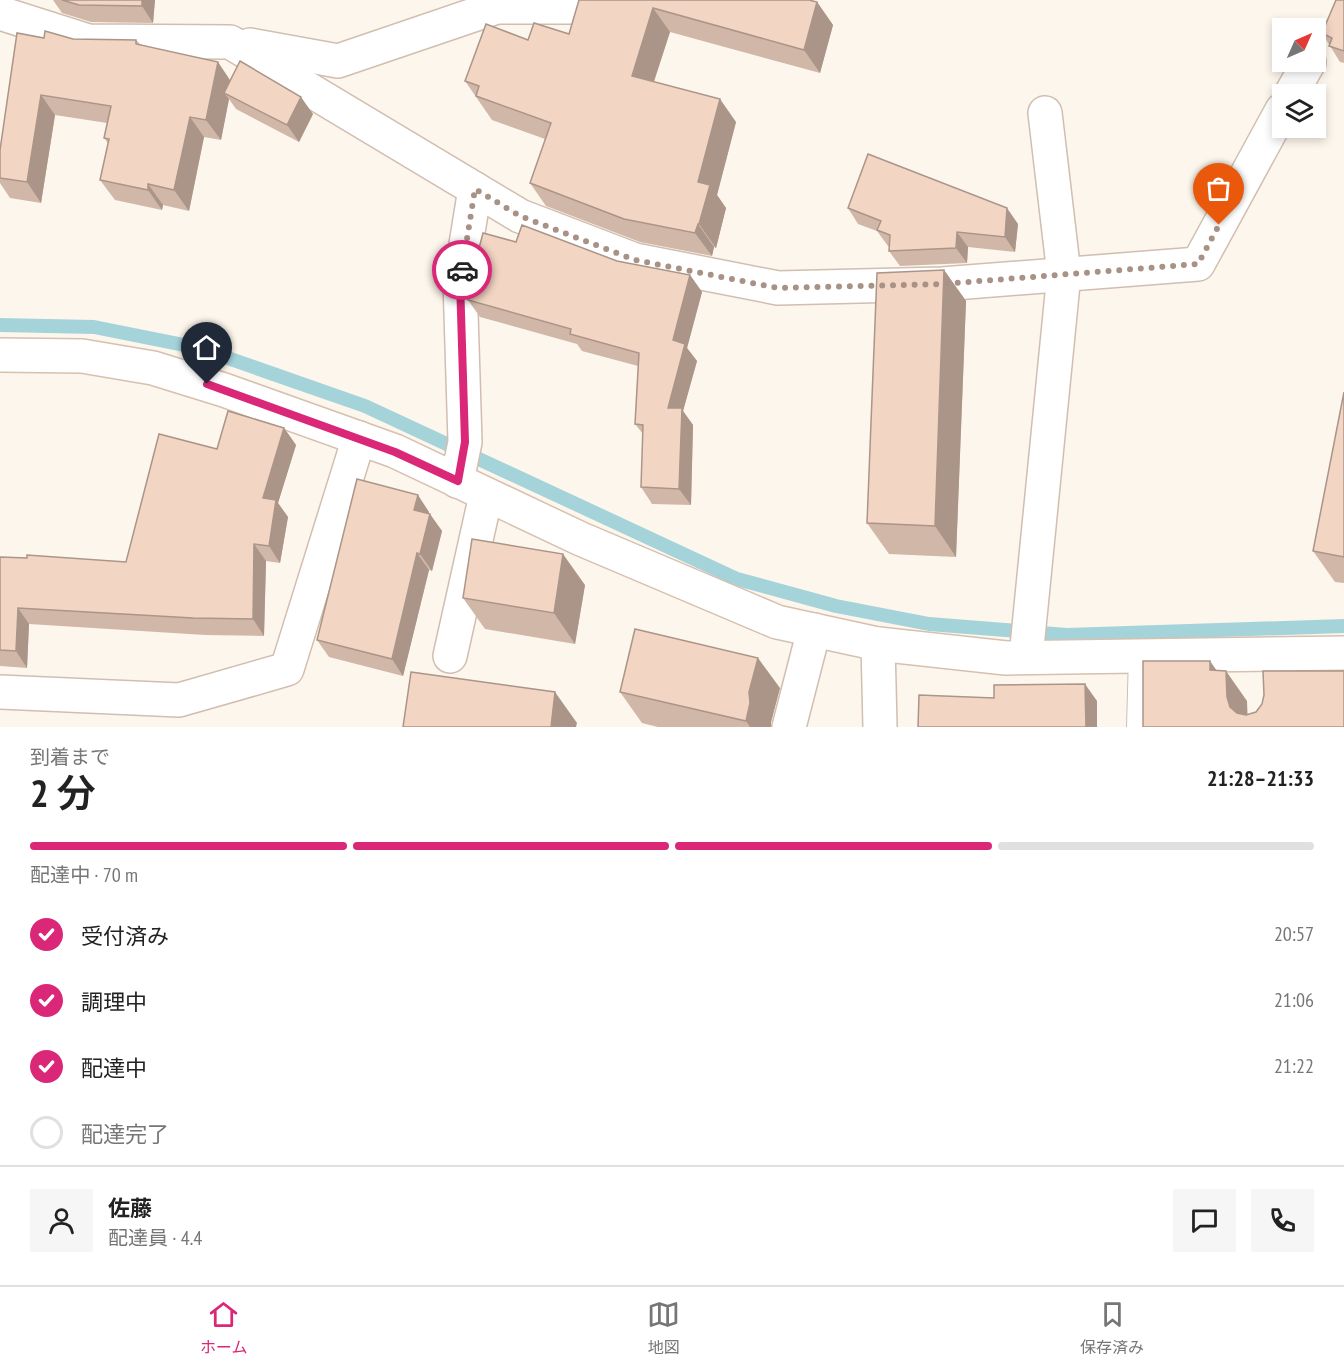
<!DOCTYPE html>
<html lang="ja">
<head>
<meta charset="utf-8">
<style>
	:root { --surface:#fff; --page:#f6f6f6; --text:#222; --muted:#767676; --line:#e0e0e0; --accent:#db2777 }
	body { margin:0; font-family:"PT Sans Narrow","Noto Sans JP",sans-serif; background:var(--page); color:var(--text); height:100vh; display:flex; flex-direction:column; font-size:22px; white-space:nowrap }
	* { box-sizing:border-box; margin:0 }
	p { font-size:20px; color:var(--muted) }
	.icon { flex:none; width:33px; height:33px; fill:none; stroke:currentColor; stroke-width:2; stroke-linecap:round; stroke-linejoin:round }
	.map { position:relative; height:727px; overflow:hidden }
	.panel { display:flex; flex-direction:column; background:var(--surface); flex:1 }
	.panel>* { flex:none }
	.needle { width:39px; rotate:45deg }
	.fabs { position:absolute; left:1272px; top:18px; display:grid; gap:12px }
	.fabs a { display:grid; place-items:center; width:54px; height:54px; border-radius:0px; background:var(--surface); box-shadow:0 3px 9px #0003; font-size:30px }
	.pin { position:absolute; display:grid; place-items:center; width:51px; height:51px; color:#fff; margin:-62px -26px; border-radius:50% 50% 50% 0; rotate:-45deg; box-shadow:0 0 6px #0007 }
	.pin .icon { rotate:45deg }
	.courier { position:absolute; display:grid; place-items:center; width:60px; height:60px; margin:-30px; border:4px solid #db2777; border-radius:50%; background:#fff; color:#222; box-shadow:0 2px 8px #0007 }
	.overview em { font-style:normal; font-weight:600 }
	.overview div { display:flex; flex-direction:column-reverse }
	.overview { display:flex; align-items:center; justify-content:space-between; height:102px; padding:0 30px }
	h1 { font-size:39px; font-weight:600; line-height:45px }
	.bar { display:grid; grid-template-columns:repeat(4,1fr); gap:9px 6px; align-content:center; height:72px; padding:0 30px }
	.bar i { height:8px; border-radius:4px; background:var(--line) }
	.bar .on { background:var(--accent) }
	.bar p { grid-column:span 4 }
	.line { display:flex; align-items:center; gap:15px; padding:0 30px; border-top:2px solid var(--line) }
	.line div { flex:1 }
	.round { display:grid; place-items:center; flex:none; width:63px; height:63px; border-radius:0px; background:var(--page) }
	ol { padding:0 30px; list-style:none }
	li { display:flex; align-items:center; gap:18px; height:66px }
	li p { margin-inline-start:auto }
	li .icon { padding:6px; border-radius:50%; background:var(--accent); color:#fff; stroke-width:4 }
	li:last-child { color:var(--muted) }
	li i { width:33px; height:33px; border:3px solid var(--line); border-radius:50% }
	.menu { display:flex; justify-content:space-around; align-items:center; height:84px; border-top:2px solid var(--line); background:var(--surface); font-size:16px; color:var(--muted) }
	.menu a { display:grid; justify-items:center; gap:3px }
	.menu .on { color:var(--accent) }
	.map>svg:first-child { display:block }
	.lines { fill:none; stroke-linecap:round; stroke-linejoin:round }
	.stream { stroke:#a5d3da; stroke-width:14 }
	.lane-casing { stroke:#d1beb0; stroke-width:22 }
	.street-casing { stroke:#d1beb0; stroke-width:36 }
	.secondary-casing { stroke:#d6c0b0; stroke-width:36 }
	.lane { stroke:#fff; stroke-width:20 }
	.street { stroke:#fff; stroke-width:33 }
	.secondary { stroke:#fff; stroke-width:33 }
	.wall { fill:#d1b7a8 }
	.shaded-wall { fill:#aa9588 }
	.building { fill:#f3d5c3; stroke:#aa9588; stroke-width:1.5 }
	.done { stroke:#a89285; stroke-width:6; stroke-dasharray:0 10.8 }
	.route { stroke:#db2777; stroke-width:8 }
</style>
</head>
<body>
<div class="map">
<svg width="1344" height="727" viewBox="0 0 1344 727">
	<rect width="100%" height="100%" fill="#fdf6ec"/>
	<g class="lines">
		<!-- stream -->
		<path class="stream" d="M0 325 94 327 199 348 365 406 737 579 836 606 929 624 1067 635 1344 626"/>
		<!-- lane casing -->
		<g class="lane-casing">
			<path id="lane" d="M1137 727 1139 656"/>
		</g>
		<!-- street casing -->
		<g class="street-casing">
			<g id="street">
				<path d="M0 13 88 41 230 42 520 216 635 260 778 288 942 284 1198 264 1282 110"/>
				<path d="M250 45 338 61 497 7H572"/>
				<path d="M1291 94 1309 62"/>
				<path d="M457 481 465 442 460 281 475 189"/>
				<path d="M878 644 880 727"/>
				<path d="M450 656 486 495"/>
				<path d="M1026 657 1064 274 1045 113"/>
				<path d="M0 692 179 700 287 669 359 438"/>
				<path d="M789 727 814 630"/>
			</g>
		</g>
		<!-- secondary casing -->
		<g class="secondary-casing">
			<path id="secondary" d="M0 355 82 356 153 368 224 390 395 451 581 539 777 622 878 644 1006 658 1344 653"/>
		</g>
		<!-- lane -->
		<use href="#lane" class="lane"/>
		<!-- street -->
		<use href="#street" class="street"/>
		<!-- secondary -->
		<use href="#secondary" class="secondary"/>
	</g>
	<!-- wall -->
	<g class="wall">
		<path d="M53 0H155L153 23 91 22 62 13Z"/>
		<path d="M579 0 817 2 833 25 820 73 670 32 654 82 736 122 717 195 726 208 716 248 714 247 712 256 640 242 546 206 530 183 545 139 492 120 465 81 569 34Z"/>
		<path d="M1344 0V63L1340 62 1322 33Z"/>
		<path d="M73 39 136 40 140 44 313 114 299 142 236 109 229 99 221 140 204 137 189 211 163 205 162 210 115 200 100 180 108 143 104 138 107 123 55 115 41 203 10 198 0 183V150Z"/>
		<path d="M848 208 1018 224 1015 252 968 247 967 263 900 266 889 251 890 247 888 246 877 231 858 224Z"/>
		<path d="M516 242 690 275 702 292 687 348 697 361 683 411 693 425 691 505 652 504 641 487 643 434 635 424 638 366 582 351 577 344 480 317 468 300Z"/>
		<path d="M944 270 966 301 956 557 889 554 867 523Z"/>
		<path d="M1344 392V583L1335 582 1313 551Z"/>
		<path d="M284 428 296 445 278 503 288 517 280 563 266 561 264 636 205 635 29 624 27 668 0 666V557L126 562 217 449Z"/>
		<path d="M429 512V514L442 531 432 571 429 570 403 676 329 657 317 640Z"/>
		<path d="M585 585 575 644 485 629 463 598Z"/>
		<path d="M780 688 771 722V727H658L642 723 620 692Z"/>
	</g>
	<!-- shaded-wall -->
	<g class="shaded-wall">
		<path d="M142 0H155L153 23 142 6Z"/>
		<path d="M817 2 833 25 820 73 804 50Z"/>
		<path d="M653 8 670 32 648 99 632 76Z"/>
		<path d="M218 62 232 83 224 93 229 99 221 140 206 120Z"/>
		<path d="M41 95 55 115 41 203 27 182Z"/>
		<path d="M301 97 313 114 299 142 287 125Z"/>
		<path d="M720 99 736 122 717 195 726 208 716 248 699 224 698 182Z"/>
		<path d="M190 117 204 137 189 211 174 190Z"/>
		<path d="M148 184 163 205 162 210 148 190Z"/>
		<path d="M1007 208 1018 224 1015 252 1005 237Z"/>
		<path d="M698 224 714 247 712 256 695 233Z"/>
		<path d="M957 232 968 247 967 263 956 248Z"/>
		<path d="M944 270 966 301 956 557 935 526Z"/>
		<path d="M690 275 702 292 687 348 697 361 683 411 693 425 691 505 679 489 668 408 673 340Z"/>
		<path d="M284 428 296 445 278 503 288 517 280 563 269 546 263 498Z"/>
		<path d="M418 495 429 512 425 527 414 510Z"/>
		<path d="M430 514 442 531 432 571 420 554Z"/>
		<path d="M254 544 266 561 264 636 253 619Z"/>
		<path d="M417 553 429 570 403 676 392 659Z"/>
		<path d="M563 554 585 585 575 644 554 613Z"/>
		<path d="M18 608 29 624 27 668 16 651Z"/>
		<path d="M758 658 780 688 771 722V727H750L746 721 749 692Z"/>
		<path d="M1210 661 1226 684V671L1247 701 1248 727 1230 707 1210 670Z"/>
		<path d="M1085 684 1097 701V727H1086Z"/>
		<path d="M555 692 577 723 576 727H551Z"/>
	</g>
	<!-- building -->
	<g class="building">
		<path d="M62 0H142V6L79 5Z"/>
		<path d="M579 0H809L817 2 804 50 653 8 632 76 720 99 698 182 710 185 699 224H698L695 233 624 219 530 183 551 123 476 96 479 86 465 81 486 24 528 40 534 23 569 34Z"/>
		<path d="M1336 0H1344V51L1329 46 1332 38 1322 33Z"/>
		<path d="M45 31 73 39 136 40V44L218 62 206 120 190 117 174 190 148 184V190L100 180 109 139 104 138 111 106 41 95 27 182 0 178V150L17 33 44 38Z"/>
		<path d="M240 61 301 97 287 125 224 93Z"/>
		<path d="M868 154 1007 208 1005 237 957 232 956 248 889 251 890 235 877 230 881 221 848 208Z"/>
		<path d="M522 225 617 261 690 275 673 340 685 344 668 408H682L679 489 641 487 643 425 635 424 639 353 570 334 571 329 468 300V290L483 233 516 242Z"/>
		<path d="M944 270 935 526 867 523 877 273Z"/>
		<path d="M1344 392V557L1313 551Z"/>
		<path d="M228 411 284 428 263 498 276 500 269 546 254 544 253 619 193 618 18 608 16 651 0 650V557L27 558V555L126 562 159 434 217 449Z"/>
		<path d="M357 479 418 495 414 510 430 514 420 554 417 553 392 659 317 640Z"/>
		<path d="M472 539 563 554 554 613 463 598Z"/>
		<path d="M635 629 758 658 749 692 750 703 746 721 620 692Z"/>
		<path d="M1143 661H1210V670L1226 671 1227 697 1230 707 1237 713 1246 715 1256 712 1262 704 1264 695 1263 671H1344V727H1143Z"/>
		<path d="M411 672 555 692 551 727H403Z"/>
		<path d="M1085 684 1086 727H918L919 695 994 698V685Z"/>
	</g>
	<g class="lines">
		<!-- done -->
		<path class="done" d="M462 270 475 189 520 216 635 260 778 288 942 284 1198 264 1219 225"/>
		<!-- route -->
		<path class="route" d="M207 384 395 452 458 481 465 442 460 281 462 270"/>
	</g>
</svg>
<div class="fabs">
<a><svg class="needle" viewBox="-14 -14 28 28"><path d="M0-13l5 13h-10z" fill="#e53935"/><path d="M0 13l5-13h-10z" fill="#767676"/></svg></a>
<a><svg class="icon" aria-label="layers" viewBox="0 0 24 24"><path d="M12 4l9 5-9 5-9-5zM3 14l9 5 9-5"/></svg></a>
</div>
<div class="pin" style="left:1219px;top:225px;background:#ea580c"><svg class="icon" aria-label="bag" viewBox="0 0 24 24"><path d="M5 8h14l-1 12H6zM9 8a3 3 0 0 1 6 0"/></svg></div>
<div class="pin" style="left:207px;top:384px;background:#1f2937"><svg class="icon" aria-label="home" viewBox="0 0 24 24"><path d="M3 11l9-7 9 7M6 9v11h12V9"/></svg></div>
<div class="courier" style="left:462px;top:270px"><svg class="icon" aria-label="car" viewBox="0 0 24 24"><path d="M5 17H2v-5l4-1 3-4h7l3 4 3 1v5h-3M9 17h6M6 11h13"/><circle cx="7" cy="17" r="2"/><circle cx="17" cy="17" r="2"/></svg></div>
</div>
<section class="panel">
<div class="overview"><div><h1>2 分</h1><p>到着まで</p></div><em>21:28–21:33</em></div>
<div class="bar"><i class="on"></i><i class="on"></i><i class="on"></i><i></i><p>配達中 · 70 m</p></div>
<ol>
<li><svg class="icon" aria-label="check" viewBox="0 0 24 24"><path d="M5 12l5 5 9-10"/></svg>受付済み<p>20:57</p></li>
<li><svg class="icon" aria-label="check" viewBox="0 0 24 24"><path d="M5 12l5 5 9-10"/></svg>調理中<p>21:06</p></li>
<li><svg class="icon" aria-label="check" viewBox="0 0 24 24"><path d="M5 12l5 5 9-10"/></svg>配達中<p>21:22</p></li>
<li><i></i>配達完了</li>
</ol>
<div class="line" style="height:108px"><a class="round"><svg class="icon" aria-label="person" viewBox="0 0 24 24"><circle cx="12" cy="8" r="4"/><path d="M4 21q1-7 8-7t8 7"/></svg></a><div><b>佐藤</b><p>配達員 · 4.4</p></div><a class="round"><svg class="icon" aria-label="chat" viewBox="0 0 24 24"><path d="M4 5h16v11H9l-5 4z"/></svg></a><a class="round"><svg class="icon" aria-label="phone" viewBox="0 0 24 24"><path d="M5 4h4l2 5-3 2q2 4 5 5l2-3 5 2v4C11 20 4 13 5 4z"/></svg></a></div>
</section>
<nav class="menu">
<a class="on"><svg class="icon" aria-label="home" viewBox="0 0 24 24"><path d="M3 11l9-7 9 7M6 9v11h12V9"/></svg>ホーム</a>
<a><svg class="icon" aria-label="map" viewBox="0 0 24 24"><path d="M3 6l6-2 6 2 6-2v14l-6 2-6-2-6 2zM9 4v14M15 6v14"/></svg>地図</a>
<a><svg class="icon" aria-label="saved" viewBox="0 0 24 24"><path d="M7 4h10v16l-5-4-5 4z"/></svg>保存済み</a>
</nav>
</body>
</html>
